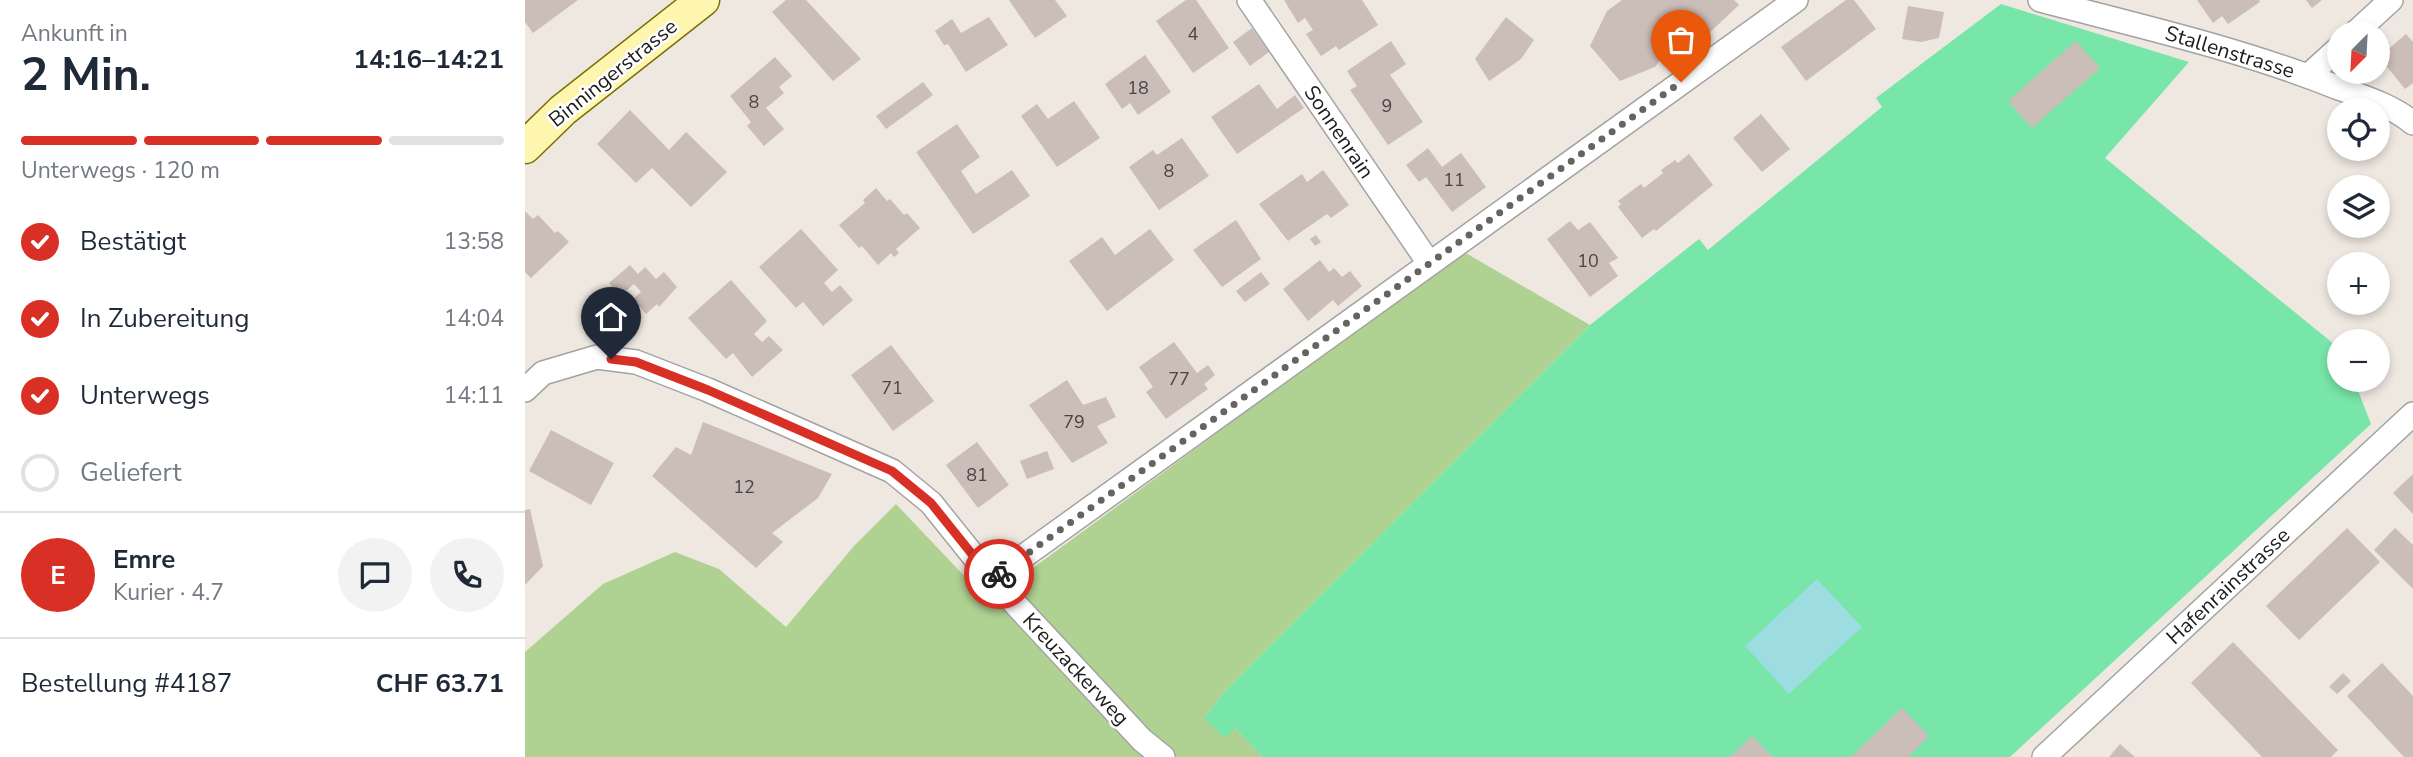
<!DOCTYPE html>
<html lang="de">
<head>
<meta charset="utf-8">
<style>
	:root { --surface:#fff; --page:#f2f2f3; --text:#1f2937; --muted:#747a83; --line:#e0e1e3; --accent:#d93025 }
	body { margin:0; font-family:"Nunito Sans",sans-serif; background:var(--page); color:var(--text); height:100vh; display:flex; flex-direction:column; font-size:26px; white-space:nowrap }
	* { box-sizing:border-box; margin:0 }
	p { font-size:23px; color:var(--muted) }
	.icon { flex:none; width:38px; height:38px; fill:none; stroke:currentColor; stroke-width:2; stroke-linecap:round; stroke-linejoin:round }
	.map { position:relative; flex:1; overflow:hidden }
	.drawer { display:flex; flex-direction:column; background:var(--surface); width:525px }
	.drawer>* { flex:none }
	.needle { width:46px; rotate:204deg }
	.buttons { position:absolute; left:1802px; top:21px; display:grid; gap:14px }
	.buttons a { display:grid; place-items:center; width:63px; height:63px; border-radius:50%; background:var(--surface); box-shadow:0 4px 10px #0003; font-size:35px }
	.pin { position:absolute; display:grid; place-items:center; width:60px; height:60px; color:#fff; margin:-72px -30px; border-radius:50% 50% 50% 0; rotate:-45deg; box-shadow:0 0 7px #0007 }
	.pin .icon { rotate:45deg }
	.courier { position:absolute; display:grid; place-items:center; width:70px; height:70px; margin:-35px; border:5px solid #d93025; border-radius:50%; background:#fff; color:#222; box-shadow:0 2px 9px #0007 }
	.headline em { font-style:normal; font-weight:700 }
	.headline div { display:flex; flex-direction:column-reverse }
	.headline { display:flex; align-items:center; justify-content:space-between; height:119px; padding:0 21px }
	h1 { font-size:46px; font-weight:700; line-height:52px }
	.bar { display:grid; grid-template-columns:repeat(4,1fr); gap:10px 7px; align-content:center; height:84px; padding:0 21px }
	.bar i { height:9px; border-radius:5px; background:var(--line) }
	.bar .current { background:var(--accent) }
	.bar p { grid-column:span 4 }
	.line { display:flex; align-items:center; gap:18px; padding:0 21px; border-top:2px solid var(--line) }
	.line div { flex:1 }
	.round { display:grid; place-items:center; flex:none; width:74px; height:74px; border-radius:37px; background:var(--page) }
	ol { padding:0 21px; list-style:none }
	li { display:flex; align-items:center; gap:21px; height:77px }
	li p { margin-inline-start:auto }
	li .icon { padding:7px; border-radius:50%; background:var(--accent); color:#fff; stroke-width:4 }
	li:last-child { color:var(--muted) }
	li i { width:38px; height:38px; border:4px solid var(--line); border-radius:50% }
	main { display:flex; flex:1; min-height:0 }
	.map>svg:first-child { display:block }
	.forest { fill:#afd292 }
	.pitch { fill:#78e5a9 }
	.water { fill:#9ddce0 }
	.building { fill:#cbbdb7 }
	.lines { fill:none; stroke-linecap:round; stroke-linejoin:round }
	.minor-casing { stroke:#a3a3a3; stroke-width:26 }
	.secondary-casing { stroke:#767100; stroke-width:35 }
	.minor { stroke:#fff; stroke-width:23 }
	.secondary { stroke:#fef6af; stroke-width:32 }
	.done { stroke:#666361; stroke-width:7; stroke-dasharray:0 12.6 }
	.route { stroke:#d93025; stroke-width:9 }
	.labels { text-anchor:middle; stroke-width:5; stroke-linejoin:round; paint-order:stroke }
	.number-label { font-size:18px; fill:#484443 }
	.street-label { font-size:21px; fill:#1c1c1c; stroke:#fff }
</style>
</head>
<body>
<main>
<section class="drawer">
<div class="headline"><div><h1>2 Min.</h1><p>Ankunft in</p></div><em>14:16–14:21</em></div>
<div class="bar"><i class="current"></i><i class="current"></i><i class="current"></i><i></i><p>Unterwegs · 120 m</p></div>
<ol>
<li><svg class="icon" aria-label="check" viewBox="0 0 24 24"><path d="M5 12l5 5 9-10"/></svg>Bestätigt<p>13:58</p></li>
<li><svg class="icon" aria-label="check" viewBox="0 0 24 24"><path d="M5 12l5 5 9-10"/></svg>In Zubereitung<p>14:04</p></li>
<li><svg class="icon" aria-label="check" viewBox="0 0 24 24"><path d="M5 12l5 5 9-10"/></svg>Unterwegs<p>14:11</p></li>
<li><i></i>Geliefert</li>
</ol>
<div class="line" style="height:126px"><b class="round" style="background:var(--accent);color:#fff">E</b><div><b>Emre</b><p>Kurier · 4.7</p></div><a class="round"><svg class="icon" aria-label="chat" viewBox="0 0 24 24"><path d="M4 5h16v11H9l-5 4z"/></svg></a><a class="round"><svg class="icon" aria-label="phone" viewBox="0 0 24 24"><path d="M5 4h4l2 5-3 2q2 4 5 5l2-3 5 2v4C11 20 4 13 5 4z"/></svg></a></div>
<div class="line" style="height:91px"><div>Bestellung #4187</div><b>CHF 63.71</b></div>
</section>
<div class="map">
<svg width="1888" height="757" viewBox="0 0 1888 757">
	<rect width="100%" height="100%" fill="#efe8e1"/>
	<!-- forest -->
	<path class="forest" d="M939 252 1065 325 701 690 679 718 710 728 738 757H0V652L78 584 150 552 194 569 261 627 329 546 371 504 463 601Z"/>
	<!-- pitch -->
	<path class="pitch" d="M1476 4 1664 62 1580 158 1815 349V380H1829L1846 424 1485 757H738L710 728 700 738 679 718 701 690 1065 325 1174 239 1183 250 1357 107 1351 98Z"/>
	<!-- water -->
	<path class="water" d="M1292 579 1337 627 1264 694 1220 646Z"/>
	<!-- building -->
	<g class="building">
		<path d="M0 0H53L8 33 0 22Z"/>
		<path d="M261 0H281L336 59 308 81 247 12Z"/>
		<path d="M484 0H530L542 16 510 38Z"/>
		<path d="M661 0H671L704 48 668 73 631 21Z"/>
		<path d="M759 0H837L853 25 814 50 811 46 796 56 781 34 788 30 780 18 773 23Z"/>
		<path d="M1097 0H1209L1214 5 1184 33 1144 43 1136 54 1137 57 1130 67 1095 81 1065 46 1082 11Z"/>
		<path d="M1321 0H1329L1351 29 1281 81 1256 47Z"/>
		<path d="M1672 0H1734L1735 2 1703 24 1697 16 1688 23Z"/>
		<path d="M1781 0H1797L1787 8Z"/>
		<path d="M1383 6 1419 12 1414 38 1396 42 1377 39Z"/>
		<path d="M464 17 483 45 441 72 423 44 419 45 410 31 427 19 436 33Z"/>
		<path d="M981 17 1009 40 996 59 964 81 950 59Z"/>
		<path d="M727 28 744 52 725 66 708 42Z"/>
		<path d="M1881 34 1888 42V83L1880 89 1854 57Z"/>
		<path d="M866 41 881 64 865 75 898 122 863 145 825 90 832 86 822 71Z"/>
		<path d="M1551 41 1575 68 1507 128 1483 101Z"/>
		<path d="M620 55 646 92 613 115 605 103 597 109 580 84Z"/>
		<path d="M250 57 267 76 254 87 259 93 241 108 259 129 239 146 222 126 226 122 205 96Z"/>
		<path d="M398 82 408 95 361 129 351 116Z"/>
		<path d="M734 84 752 109 770 95 779 108 712 154 686 117Z"/>
		<path d="M549 101 575 138 532 167 496 116 512 104 523 119Z"/>
		<path d="M105 110 144 150 161 132 202 172 166 207 127 168 111 183 72 144Z"/>
		<path d="M1236 114 1265 149 1237 172 1208 138Z"/>
		<path d="M432 124 455 157 436 171 451 194 487 170 505 196 448 234 391 152Z"/>
		<path d="M657 138 684 176 634 210 604 167 628 150 632 155Z"/>
		<path d="M903 148 917 167 936 153 961 187 927 212 901 177 894 182 881 165Z"/>
		<path d="M1164 154 1188 185 1131 231 1129 229 1117 238 1093 207 1096 204 1093 201 1116 184 1119 188 1138 173 1136 170 1150 160 1153 163Z"/>
		<path d="M798 170 824 205 806 218 802 214 763 241 734 204 777 174 782 182Z"/>
		<path d="M351 188 362 201 365 199 379 215 382 213 395 228 371 249 374 253 369 257 366 253 353 265 337 246 334 248 314 225 340 203 338 200Z"/>
		<path d="M0 211 8 219 13 215 30 233 33 231 44 242 6 278 0 272Z"/>
		<path d="M711 220 736 259 697 287 668 250Z"/>
		<path d="M1045 221 1053 230 1065 222 1093 258 1084 263 1093 276 1065 297 1022 239Z"/>
		<path d="M276 229 313 270 299 283 307 292 315 285 328 300 298 326 278 302 271 308 234 267Z"/>
		<path d="M625 229 649 260 582 311 544 261 577 237 590 255Z"/>
		<path d="M791 235 796 242 790 246 785 239Z"/>
		<path d="M795 260 804 272 809 268 817 277 825 271 837 286 813 306 808 300 783 321 758 289Z"/>
		<path d="M105 265 113 274 120 267 131 279 139 272 152 287 134 307 132 304 121 314 108 299 116 292 109 284 95 296 84 283Z"/>
		<path d="M736 272 745 284 720 302 711 291Z"/>
		<path d="M206 280 242 321 229 334 237 342 244 336 258 350 227 377 208 353 201 359 163 318Z"/>
		<path d="M649 342 672 373 683 365 690 375 679 384 683 389 641 419 621 392 628 387 614 367Z"/>
		<path d="M366 345 409 401 368 431 326 375Z"/>
		<path d="M542 380 558 405 581 397 591 417 572 426 583 443 547 463 504 405Z"/>
		<path d="M178 422 307 474 293 498 247 533 258 542 231 568 127 476 151 447 166 455Z"/>
		<path d="M26 430 89 463 66 505 4 471Z"/>
		<path d="M452 442 484 485 453 508 421 465Z"/>
		<path d="M522 451 529 469 502 479 495 461Z"/>
		<path d="M1888 474V514L1868 493Z"/>
		<path d="M5 509 18 566 0 585V510Z"/>
		<path d="M1822 528 1855 562 1774 640 1741 606Z"/>
		<path d="M1870 528 1888 545V589L1849 550Z"/>
		<path d="M1708 642 1813 750 1806 757H1737L1666 683Z"/>
		<path d="M1857 663 1888 696V757H1879L1822 696Z"/>
		<path d="M1818 673 1826 681 1812 694 1804 687Z"/>
		<path d="M1377 708 1404 736 1383 757H1326Z"/>
		<path d="M1227 736 1248 757H1205Z"/>
		<path d="M1595 744 1610 757H1584Z"/>
	</g>
	<g class="lines">
		<!-- minor casing -->
		<g class="minor-casing">
			<g id="minor">
				<path d="M724 0 904 263"/>
				<path d="M1515 0C1614 26 1716 49 1811 87 1838 97 1866 105 1888 123"/>
				<path d="M1830 33 1866 0"/>
				<path d="M1783 76 1815 47"/>
				<path d="M0 390 18 373 72 357 111 362 183 390 367 471 406 503 467 579 617 740 638 757"/>
				<path d="M467 579 1271 0"/>
				<path d="M1519 757 1888 414"/>
			</g>
		</g>
		<!-- secondary casing -->
		<g class="secondary-casing">
			<path id="secondary" d="M0 147 38 110 178 0"/>
		</g>
		<!-- minor -->
		<use href="#minor" class="minor"/>
		<!-- secondary -->
		<use href="#secondary" class="secondary"/>
	</g>
	<g class="lines">
		<!-- done -->
		<path class="done" d="M474 574 1156 82"/>
		<!-- route -->
		<path class="route" d="M86 359 111 362 183 390 367 471 406 503 467 579 474 574"/>
	</g>
	<g class="labels">
		<!-- number labels -->
		<g class="number-label">
			<text x="668" y="40">4</text>
			<text x="613" y="94">18</text>
			<text x="229" y="108">8</text>
			<text x="862" y="112">9</text>
			<text x="644" y="177">8</text>
			<text x="929" y="186">11</text>
			<text x="1063" y="267">10</text>
			<text x="654" y="385">77</text>
			<text x="367" y="394">71</text>
			<text x="549" y="428">79</text>
			<text x="452" y="481">81</text>
			<text x="219" y="493">12</text>
		</g>
		<!-- street labels -->
		<g class="street-label">
			<text transform="translate(1705 52) rotate(17)" y="7">Stallenstrasse</text>
			<text transform="translate(88 73) rotate(-39)" y="7">Binningerstrasse</text>
			<text transform="translate(814 132) rotate(56)" y="7">Sonnenrain</text>
			<text transform="translate(1703 586) rotate(-43)" y="7">Hafenrainstrasse</text>
			<text transform="translate(551 669) rotate(47)" y="7">Kreuzackerweg</text>
		</g>
	</g>
</svg>
<div class="buttons">
<a><svg class="needle" viewBox="-14 -14 28 28"><path d="M0-13l5 13h-10z" fill="#e53935"/><path d="M0 13l5-13h-10z" fill="#747a83"/></svg></a>
<a><svg class="icon" aria-label="locate" viewBox="0 0 24 24"><circle cx="12" cy="12" r="6"/><path d="M12 2v4M12 18v4M2 12h4M18 12h4"/></svg></a>
<a><svg class="icon" aria-label="layers" viewBox="0 0 24 24"><path d="M12 4l9 5-9 5-9-5zM3 14l9 5 9-5"/></svg></a>
<a>+</a>
<a>−</a>
</div>
<div class="pin" style="left:1156px;top:82px;background:#ea580c"><svg class="icon" aria-label="bag" viewBox="0 0 24 24"><path d="M5 8h14l-1 12H6zM9 8a3 3 0 0 1 6 0"/></svg></div>
<div class="pin" style="left:86px;top:359px;background:#1f2937"><svg class="icon" aria-label="home" viewBox="0 0 24 24"><path d="M3 11l9-7 9 7M6 9v11h12V9"/></svg></div>
<div class="courier" style="left:474px;top:574px"><svg class="icon" aria-label="bike" viewBox="0 0 24 24"><circle cx="6" cy="16" r="4"/><circle cx="18" cy="16" r="4"/><path d="M6 16l4-8h5l3 8M10 8l3 8H6M13 5h3"/></svg></div>
</div>
</main>
</body>
</html>
